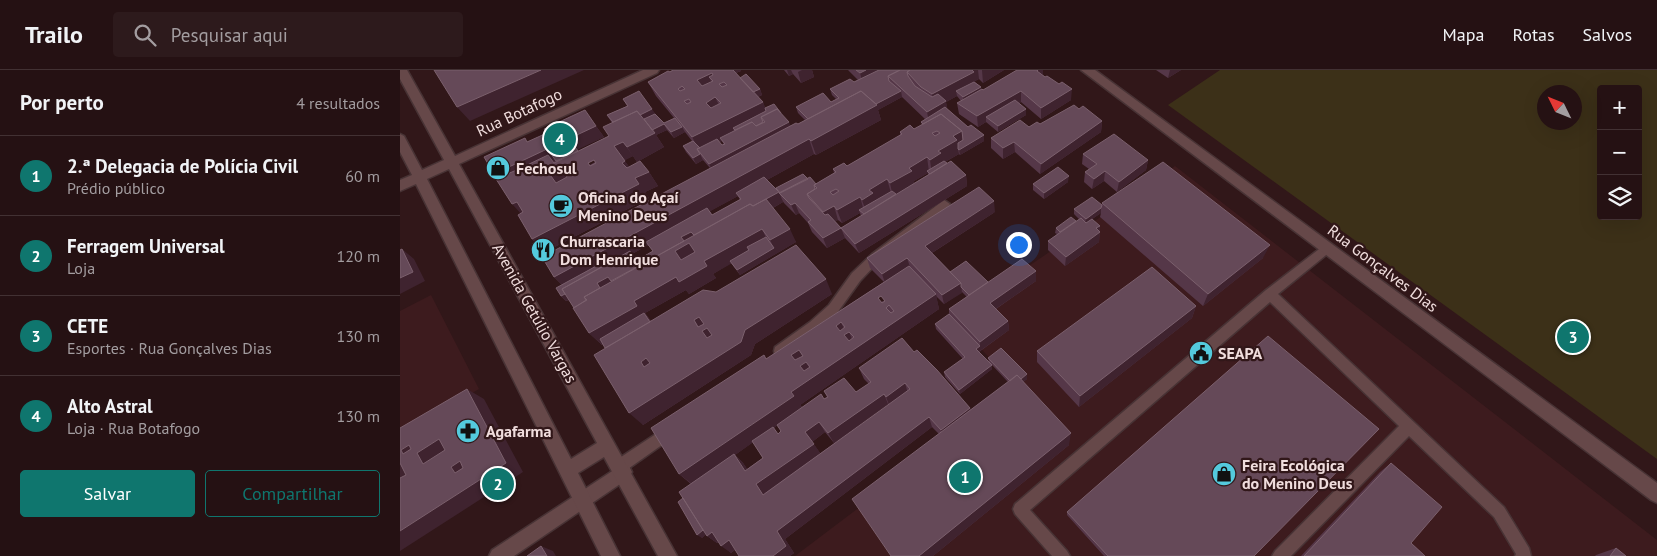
<!DOCTYPE html>
<html lang="pt">
<head>
<meta charset="utf-8">
<style>
	body { margin:0; font-family:"PT Sans",sans-serif; background:#2d1a1c; color:#f1f3f6 }
	.controls { position:absolute; right:15px; top:15px; display:grid; overflow:hidden; border-radius:5px; box-shadow:0 5px 20px #0002 }
	.controls button { width:45px; height:45px; display:grid; place-items:center; padding:0; border:0; border-bottom:1px solid #423133; background:#251113; color:#f1f3f6; font:25px sans-serif }
	.compass { position:absolute; left:1137px; top:15px; width:45px; height:45px; border-radius:50%; background:#251113; box-shadow:0 5px 20px #0002; rotate:313deg }
	.you { position:absolute; left:618px; top:174px; width:18px; height:18px; margin:-12px; border:4px solid #fff; border-radius:50%; background:#1a73e8; box-shadow:0 0 0 8px #1a73e833 }
	.badge { display:grid; place-items:center; width:32px; height:32px; border-radius:50%; background:#0f766e; color:#fff; font-size:16px; font-weight:700 }
	.pin { position:absolute; translate:-50% -50%; border:2px solid #fff; box-shadow:0 1px 5px #0006 }
	.list { margin:0; padding:0; list-style:none }
	h2 { display:flex; justify-content:space-between; align-items:center; height:65px; margin:0; padding:0 20px; font-size:21px }
	h2 small { font-size:16px; font-weight:400; color:#a39da0 }
	.list li { display:grid; grid-template-columns:32px 1fr auto; gap:15px; align-items:center; box-sizing:border-box; height:80px; padding:0 20px; border-top:1px solid #423133 }
	.list b { display:block; font-size:19px; white-space:nowrap }
	.list p { margin:0; font-size:16px; white-space:nowrap; color:#a39da0 }
	.list em { font-size:16px; font-style:normal; color:#a39da0 }
	.actions { display:flex; gap:10px; padding:15px 20px }
	.actions a { flex:1; padding:11px 0; border:1px solid #0f766e; border-radius:5px; text-align:center; font-size:18px; color:#0f766e }
	.actions .main { background:#0f766e; color:#fff }
	.icon { flex:none; width:28px; height:28px; fill:none; stroke:currentColor; stroke-width:2; stroke-linecap:round; stroke-linejoin:round }
	.map { position:relative; flex:none; width:1257px; height:486px; overflow:hidden }
	header { display:flex; align-items:center; gap:30px; box-sizing:border-box; height:70px; padding:0 25px; background:#251113; border-bottom:1px solid #423133 }
	header strong { font-size:24px }
	nav { display:flex; gap:28px; margin-inline-start:auto; font-size:18px }
	.search { width:350px; height:45px; background:#2d1a1c; display:flex; align-items:center; gap:12px; box-sizing:border-box; padding:0 18px; border-radius:5px; color:#a39da0; font-size:19px }
	main { display:flex }
	aside { flex:1; background:#251113 }
	.map>svg:first-child { display:block }
</style>
</head>
<body>
<header>
<strong>Trailo</strong>
<div class="search"><svg class="icon" aria-label="search" viewBox="0 0 24 24"><circle cx="10" cy="10" r="6"/><path d="M15 15l6 6"/></svg>Pesquisar aqui</div>
<nav><a>Mapa</a><a>Rotas</a><a>Salvos</a></nav>
</header>
<main>
<aside>
<h2>Por perto<small>4 resultados</small></h2>
<ul class="list">
<li><span class="badge">1</span><div><b>2.ª Delegacia de Polícia Civil</b><p>Prédio público</p></div><em>60 m</em></li>
<li><span class="badge">2</span><div><b>Ferragem Universal</b><p>Loja</p></div><em>120 m</em></li>
<li><span class="badge">3</span><div><b>CETE</b><p>Esportes · Rua Gonçalves Dias</p></div><em>130 m</em></li>
<li><span class="badge">4</span><div><b>Alto Astral</b><p>Loja · Rua Botafogo</p></div><em>130 m</em></li>
</ul>
<div class="actions"><a class="main">Salvar</a><a>Compartilhar</a></div>
</aside>
<div class="map">
<svg width="1257" height="486" viewBox="0 0 1257 486">
	<rect width="100%" height="100%" fill="#311719"/>
	<path fill="#3d1b1e" d="M775 96 1257 470V486H395L617 318 553 248Z
		M31 225 79 319 0 365V241Z"/>
	<path fill="#3c3018" fill-rule="evenodd" d="M820 0H1257V389L768 35ZM1201 19H1238V146H1201ZM1144 22H1174V52H1144Z"/>
	<g fill="none" stroke-linecap="round" stroke-linejoin="round">
		<g stroke="#483335" stroke-width="3">
			<path id="lane" d="M544 130 550 134 548 137 480 190 460 211 437 243 418 260 385 285 380 287 375 285 374 281 375 277 410 252 429 235 452 203 472 184Z
				M927 173 931 175 933 178 931 181 878 224 1104 437 1129 478 1131 486H1115L1116 484 1094 447 1009 366 891 486H872L875 481 999 356 870 232 630 440 667 481 670 486H652L615 444 613 439 615 434 866 220Z
				M271 354 276 355 278 360 276 365 225 401 220 403 215 401 213 396 215 391Z"/>
		</g>
		<g stroke="#483335" stroke-width="3">
			<path id="street" d="M681 0H695L1257 413V433L1251 430Z
				M223 394 229 396 232 402 229 408 114 486H89L92 480Z"/>
		</g>
		<g stroke="#483335" stroke-width="3">
			<path id="secondary" d="M0 0H7L55 86 243 0H259L257 3 59 94 277 486H258L204 387 178 403 220 486H201L16 114 0 121V110L12 105 0 82V64L4 66 22 100 44 90 0 9ZM49 99 197 373 171 389 27 109Z"/>
		</g>
		<use href="#lane" fill="#664849" fill-rule="evenodd"/>
		<use href="#street" fill="#664849" fill-rule="evenodd"/>
		<use href="#secondary" fill="#664849" fill-rule="evenodd"/>
	</g>
	<path fill="#553748" fill-rule="evenodd" d="M273 0H340L341 1 336 3 340 8 360 19 362 25 358 27 363 32 365 38 391 56 398 54 405 50 398 43 396 37 431 32 436 29 432 25 430 19 454 12 458 10 448 0H604L583 13 579 9 575 11V12L581 17V19L583 20 643 5 671 30 641 49 621 32 619 33 626 45 598 62 586 52 578 57 559 44 557 33 561 31 557 26 546 32 547 39 584 71 560 85 559 84 545 92 566 105 567 116 459 183 445 168 427 178 412 162 408 153 399 143 396 145 384 133 381 128 383 132 373 138 396 172 340 205 331 193 313 204 316 208 289 224 286 220 245 243 251 251 316 222 432 224 355 274 351 285 243 355 206 278 203 274 202 275 189 263 169 230 166 231 161 226 162 215 154 207 310 98 303 90 296 94 286 82 283 76 292 71 285 62 274 68 267 60 256 65 264 77 237 92 233 86 224 90 229 97 249 102 258 116 245 122 249 128 145 182 132 169 121 144 98 109 128 72 196 56 204 67 177 79 178 81 209 66 212 53 207 45 227 36 223 29 255 44 264 53 274 48 256 26 248 12ZM502 27 525 49 521 52 522 55 514 59 500 62V66L447 96 433 99 434 103 416 114 408 109 376 119 367 110 414 84 416 85 481 50 478 40ZM322 71 324 75H322L319 72ZM194 90 195 92 190 95 188 93ZM528 103V105L514 113V111ZM338 126 340 130 312 145 310 141ZM460 143 461 146 441 158 435 151 438 150 442 153ZM248 175 253 181 237 190 232 184Z
		M384 0H412L414 7 401 13 393 4 389 6Z
		M756 0H781L768 8Z
		M679 39 702 51 701 62 640 104 615 82 603 89 591 78V68L640 54Z
		M683 84 748 90 746 100 717 122 704 111 692 119 684 112 685 102 689 99 682 94Z
		M668 112 644 129 633 120V114Z
		M702 133 863 188 803 236 700 147 701 143 692 149 700 156 699 172 665 196 648 180V171L657 164 655 163 656 158 676 151 679 149 674 144V139L702 135Z
		M595 142 532 183 550 202 588 212 636 211 596 239 608 251 609 260 579 282 589 292 588 288 627 304V309L623 312 669 375 533 486H491L539 364 532 357 385 469 394 483 390 486H339L335 480 331 483 319 472 317 473 307 466 306 464 302 468 283 428 291 414 279 404 366 289 484 212 470 198 467 188ZM562 222 567 227 549 239V244L535 254 536 259 563 289 544 302 545 307 560 324 592 299V295L608 312 571 340 570 338 514 282 459 298 464 309 469 314 456 322 424 321 427 327 424 329 402 337 400 335 539 239 536 226 544 234ZM481 226 485 230 481 232 478 228ZM488 334V335L365 423 420 383 412 372 425 362 434 373ZM377 355 381 361 378 364 374 358ZM353 372 363 388 347 399 343 393 335 385Z
		M796 236 792 248 679 337 637 292V281Z
		M991 393 1011 473 1025 486H901L980 402Z
		M667 442 854 486H704L667 445Z
		M1216 478 1226 486H1195L1196 485Z"/>
	<path fill="#3f232f" d="M141 0H184L70 51 57 37Z
		M328 0H340L341 1 331 5Z
		M387 0H391L393 4 389 6Z
		M402 0H412L414 7 401 13 398 2Z
		M466 0H485L463 14 460 3Z
		M570 0H578L579 9 575 11V17L556 21 557 26 546 32 548 42 529 52 527 42 534 38 532 24Z
		M582 0H604L583 13Z
		M638 0H643V8L637 1Z
		M770 0H781L768 8Z
		M312 3 319 18 309 7 315 20 304 25 297 10Z
		M581 17 582 23 564 33 563 27Z
		M360 19 362 25 353 29 350 24Z
		M672 19 671 30 641 49V38Z
		M501 21 502 27 478 40 481 50 416 85 411 71 471 37Z
		M621 21V32L590 50 586 47V52L578 57 577 46Z
		M315 27 322 41 313 47 306 33Z
		M363 32 369 47H361L333 58 335 64 320 68 322 71 300 81 292 67Z
		M252 39 259 49 216 56Z
		M626 39V45L598 62V56Z
		M702 51 701 62 640 104 641 94Z
		M389 52 393 62 314 104 309 94Z
		M264 54 267 60 256 65 264 77 237 92 227 77 251 60Z
		M196 56 204 67 154 91 161 101 163 100 174 114 104 115 94 104Z
		M282 57 285 62 274 68 271 62Z
		M562 61 563 76 558 79 559 84 543 93 532 104 530 90 538 81 553 66Z
		M584 65V71L560 85 559 80Z
		M409 69 414 84 338 126 336 123 338 126 232 184 238 191 291 162 297 172 298 187 183 247 197 214 166 231 161 226 167 220 154 207Z
		M223 72 233 86 224 91 214 76Z
		M614 72 615 82 603 89V78Z
		M300 84 303 90 296 94 293 88Z
		M527 87 529 102 527 101 528 103 514 111 515 115 493 127 490 113 509 98Z
		M748 90 746 100 717 122 719 112Z
		M225 91 235 105 232 107 222 93Z
		M705 101 704 111 692 119 694 109Z
		M249 102 258 116 245 122 249 128 145 182 132 169 235 108Z
		M566 105 567 116 459 183 455 174Z
		M669 106 668 112 644 129V123Z
		M487 109 491 123 467 144 462 130 469 120Z
		M379 122 383 132 302 178 296 169Z
		M460 127 464 141 459 140 460 143 442 153 437 140Z
		M594 131 595 142 527 186 525 176Z
		M117 132 130 146 125 148 112 134Z
		M395 133 399 143 396 145 391 135Z
		M434 136 438 150 428 155 423 142Z
		M701 138V143L685 154 686 149Z
		M700 156 699 172 665 196 666 187 696 158Z
		M441 158 445 168 427 178 423 168Z
		M362 159 368 172 347 177 350 183 313 204 316 208 289 224 286 220 245 243 254 256 247 248 202 275 189 263 234 231Z
		M390 159 396 172 340 205 337 200 374 178 370 170Z
		M870 175 863 188 803 236 808 224Z
		M2 179 14 189 25 211 0 224V208Z
		M507 188 510 197 485 213 482 204Z
		M636 201V211L591 242 590 233Z
		M426 209 432 224 355 274 351 285 243 355 229 343 345 260Z
		M561 213 562 223 544 234 542 225Z
		M536 224 539 239 400 335 402 338 335 385 343 393 354 409 292 414 279 404 391 322Z
		M796 236 792 248 679 337 680 326Z
		M299 247 318 272 307 268 294 250Z
		M608 251 609 260 577 283 576 279 580 276V272Z
		M441 252 446 264 449 262 455 276 450 279 436 256Z
		M399 280 414 306 408 309 391 285Z
		M246 288 259 301 244 297 241 292Z
		M592 295V299L560 324 559 320Z
		M627 304V309L616 317V312Z
		M505 313 508 324 490 337 486 327Z
		M67 319 84 329 123 402 0 481V461L106 393Z
		M484 324 488 334 434 373 428 363Z
		M570 338 572 348 544 370 541 360Z
		M529 347 532 357 385 469 394 483 390 486H373L377 461Z
		M419 352 425 362 412 372 405 362Z
		M671 363 669 375 533 486H519Z
		M39 369 57 379 42 403 3 384 1 380 9 375Z
		M414 374 420 383 365 423 372 433 363 425 356 414Z
		M60 391 70 406 55 403 51 397Z
		M0 393 20 402 0 414Z
		M290 430 310 461 302 468 297 465Z
		M312 462 323 469 317 473 307 466Z
		M329 470 338 477 331 483 321 476Z
		M141 476 153 481 156 486H147Z"/>
	<path fill="#654958" stroke="#7b606d" fill-rule="evenodd" d="M34 0H141L57 37Z
		M273 0H333L363 32 292 67 248 12 268 1 270 2ZM312 3 313 5 309 7 313 11 302 16 297 10ZM324 12 327 15 322 17 319 14ZM282 16 285 19 280 21 278 19ZM315 27 321 33 311 38 306 33ZM289 29 291 32 287 34 284 31Z
		M456 0H466L460 3Z
		M479 0H500L488 6 489 11 501 21 476 34 461 21 408 49 396 37 423 23 431 32 439 28 430 19 450 9 454 12Z
		M500 0H510L507 2 508 6 515 16 532 27 538 24 546 31 527 42 488 6Z
		M510 0H572L574 2 532 24 521 17 507 2Z
		M617 0H638L637 1 645 7 647 6 659 14 662 12 672 19 641 38 621 21 577 46 557 33 582 19 583 20Z
		M346 4 360 19 353 22 340 8Z
		M574 12 581 17 563 27 556 21Z
		M239 21 252 39 240 45 237 41 213 52 207 45 228 36 223 29Z
		M461 21 477 35 411 71 409 69 154 207 142 187 396 53 398 54Z
		M615 30 626 39 598 56 586 47Z
		M374 34 381 43 377 39 361 47 363 52 356 56 352 52 335 60 333 58 366 41 365 38Z
		M674 35 679 39 683 36 702 51 641 94 614 72 603 78 591 68 620 50 629 57 637 52 640 54Z
		M545 37 568 57 571 55 584 65 559 80 558 79V73L563 70 562 61 541 44 523 54 521 52Z
		M377 39 389 52 309 94 297 79 317 69 322 75 325 74 320 68 352 52 356 56 365 52 361 47Z
		M185 40 196 56 94 104 84 87 125 68 127 72 147 63 144 59Z
		M237 41 255 63 227 77 223 72 214 76 225 91 222 93 227 98 240 91 249 102 235 108 239 114 132 169 118 145 123 142 117 132 112 134 96 109 121 98 123 101 127 99 125 96 148 85 154 93 209 66 203 57ZM194 90 196 93 190 96 188 93ZM163 100 167 107 156 113 151 106Z
		M255 44 264 53 275 48 282 57 271 62 264 54 252 60 244 49Z
		M541 44 562 61 553 66 557 70 538 81 541 83 530 90 527 87 509 98 512 101 490 113 487 109 469 120 473 123 462 130 460 127 437 140 434 136 423 142 407 124 417 118 414 115 436 102 433 99 444 93 447 96 502 64 500 62 510 55 514 59ZM537 61 540 63 535 66 532 63ZM436 119 439 121 433 125 430 122Z
		M714 64 748 90 719 112 705 101 694 109 685 102 697 94 683 84Z
		M293 71 300 78 297 79 300 84 293 88 283 76Z
		M173 74 178 81 156 91 151 84Z
		M544 91 547 93 530 104 527 101Z
		M551 91 566 105 455 174 441 158 423 168 408 152 411 150 395 133 391 135 379 123 410 107 416 114 414 115 415 119 407 124 409 128 425 145 428 144 441 158Z
		M763 92 870 175 808 224 702 133Z
		M125 97 127 99 124 101 121 98Z
		M658 97 669 106 644 123 633 114Z
		M403 104 408 109 380 123 376 118Z
		M364 107 379 122 353 136 350 134 294 165 291 162 281 167 284 171 211 211 208 207 197 213 200 218 184 227 186 230 174 238 162 219 230 181 236 191 253 181 246 172 307 138 312 145 341 129 336 123Z
		M579 117 594 131 525 176 561 213 542 225 507 188 482 204 467 188Z
		M492 121 496 124 464 144 459 140Z
		M692 127 702 135 701 138 686 149 674 139Z
		M366 129 390 159 370 170 362 159 304 191 307 196 279 212 276 207 234 231 237 236 189 263 173 238 187 230 184 227 350 134 353 136ZM289 173 295 182 281 190 275 181Z
		M671 147 676 151 660 162 656 158Z
		M681 148 686 153 692 149 700 156 696 158 700 162 666 187 648 171Z
		M366 167 374 178 337 200 330 191 349 180 347 177Z
		M396 175 426 209 345 260 341 272 229 343 194 285 303 220 316 222ZM299 247 304 254 298 257 294 250ZM307 258 312 265 307 268 302 261ZM246 288 250 293 244 297 241 292Z
		M2 179 13 202 0 208V180Z
		M622 189 636 201 590 233 608 251 580 272 549 239Z
		M566 191 588 212 569 225 561 217V213L550 202Z
		M200 194 202 197 162 219 165 224 161 226 156 218Z
		M509 196 536 224 391 322 394 326 279 404 251 358 364 285 366 289ZM481 226 485 231 482 233 478 228ZM489 235 494 241 491 243 486 238ZM441 252 445 257 440 261 436 256ZM449 262 454 267 449 271 444 265ZM399 280 403 286 395 290 391 285ZM406 292 410 297 404 301 400 296Z
		M752 197 796 236 680 326 637 281Z
		M244 243 250 252 205 278 200 269Z
		M549 244 580 276 576 279 592 295 559 320 544 302 565 287 535 254Z
		M868 266 979 359 854 486H708L667 442Z
		M502 268 514 282 517 280 537 300 570 338 541 360 529 347 377 461 386 476 373 486H339L329 470 321 476 312 462 307 466 279 422 334 384 345 401 363 388 352 371 373 357 378 364 381 361 377 355 421 324 424 329 428 327 424 321 444 308 456 322 471 312 459 298ZM505 313 510 319 363 425 356 414 414 374 405 362 419 352 428 363 484 324 486 327Z
		M601 278 627 304 621 309 617 305 610 311 588 288Z
		M617 305 671 363 519 486H491L452 429Z
		M67 319 106 393 0 461V408L6 405 0 393V358ZM39 369 45 380 23 394 17 383ZM9 375 11 379 3 384 1 380ZM60 391 63 398 55 403 51 397Z
		M991 393 1042 437 1011 473 1025 486H904Z
		M283 428 303 460 297 465 278 432Z
		M141 476 147 486H127Z
		M1216 478 1226 486H1210Z"/>
	<defs>
		<g id="shop-disc" transform="scale(1.25)"><circle r="9.5" fill="#54cadd" stroke="#311719"/><path d="M-5-2.5h2.3a2.7 3.5 0 0 1 5.4 0H5L5.5 6h-11ZM-1.5-2.5h3a1.5 2.3 0 0 0-3 0Z" fill="#111"/></g>
		<g id="cafe-disc" transform="scale(1.25)"><circle r="9.5" fill="#54cadd" stroke="#311719"/><path d="M-5.5-4.5H6V0H3Q3 3.5 0 3.5H-2.5Q-5.5 3.5-5.5 0ZM3-3.2v2h1.7v-2ZM-6 4.5H4V6H-6Z" fill="#111"/></g>
		<g id="restaurant-disc" transform="scale(1.25)"><circle r="9.5" fill="#54cadd" stroke="#311719"/><path d="M-5-6h1v4h1v-4h1v4h1v-4h1v5L-1.5 .5V6h-2V.5L-5-1ZM5-6V6H3V1.5H1.5Q1.5-4 5-6Z" fill="#111"/></g>
		<g id="civic-disc" transform="scale(1.25)"><circle r="9.5" fill="#54cadd" stroke="#311719"/><path d="M-.6-6.5H3V-4.5H.6V-3L4-1V1h2V6H-6V1h2V-1L-.6-3ZM-1.2 2.5V6h2.4V2.5Z" fill="#111"/></g>
		<g id="pharmacy-disc" transform="scale(1.25)"><circle r="9.5" fill="#54cadd" stroke="#311719"/><path d="M-2-6h4v4h4v4h-4v4h-4v-4h-4v-4h4Z" fill="#111"/></g>
	</defs>
	<g fill-rule="evenodd">
		<use href="#shop-disc" x="98" y="98"/>
		<use href="#cafe-disc" x="161" y="136"/>
		<use href="#restaurant-disc" x="143" y="180"/>
		<use href="#civic-disc" x="801" y="283"/>
		<use href="#pharmacy-disc" x="68" y="361"/>
		<use href="#shop-disc" x="824" y="404"/>
	</g>
	<g text-anchor="middle" dominant-baseline="central" stroke-width="4.5" stroke-linejoin="round" paint-order="stroke">
		<g font-size="16" fill="#f0dddd" stroke="#311719">
			<text transform="translate(119 42) rotate(-25)">Rua Botafogo</text>
			<text transform="translate(983 198) rotate(37)">Rua Gonçalves Dias</text>
			<text transform="translate(135 243) rotate(61)">Avenida Getúlio Vargas</text>
		</g>
		<g font-size="16" font-weight="bold" fill="#f0dddd" stroke="#311719" text-anchor="start">
			<text x="116" y="98">Fechosul</text>
			<text x="178" y="127">Oficina do Açaí<tspan x="178" dy="18">Menino Deus</tspan></text>
			<text x="160" y="171">Churrascaria<tspan x="160" dy="18">Dom Henrique</tspan></text>
			<text x="818" y="283">SEAPA</text>
			<text x="86" y="361">Agafarma</text>
			<text x="842" y="395">Feira Ecológica<tspan x="842" dy="18">do Menino Deus</tspan></text>
		</g>
	</g>
</svg>
<div class="controls">
<button>+</button>
<button>−</button>
<button><svg class="icon" aria-label="layers" viewBox="0 0 24 24"><path d="M12 4l9 5-9 5-9-5zM3 14l9 5 9-5"/></svg></button>
</div>
<svg class="compass" viewBox="-18 -18 36 36"><path d="M0-13l5 13h-10z" fill="#e53935"/><path d="M0 13l5-13h-10z" fill="#a39da0"/></svg>
<div class="you"></div>
<div class="pin badge" style="left:565px;top:407px">1</div>
<div class="pin badge" style="left:98px;top:414px">2</div>
<div class="pin badge" style="left:1173px;top:267px">3</div>
<div class="pin badge" style="left:160px;top:69px">4</div>
</div>
</main>
</body>
</html>
